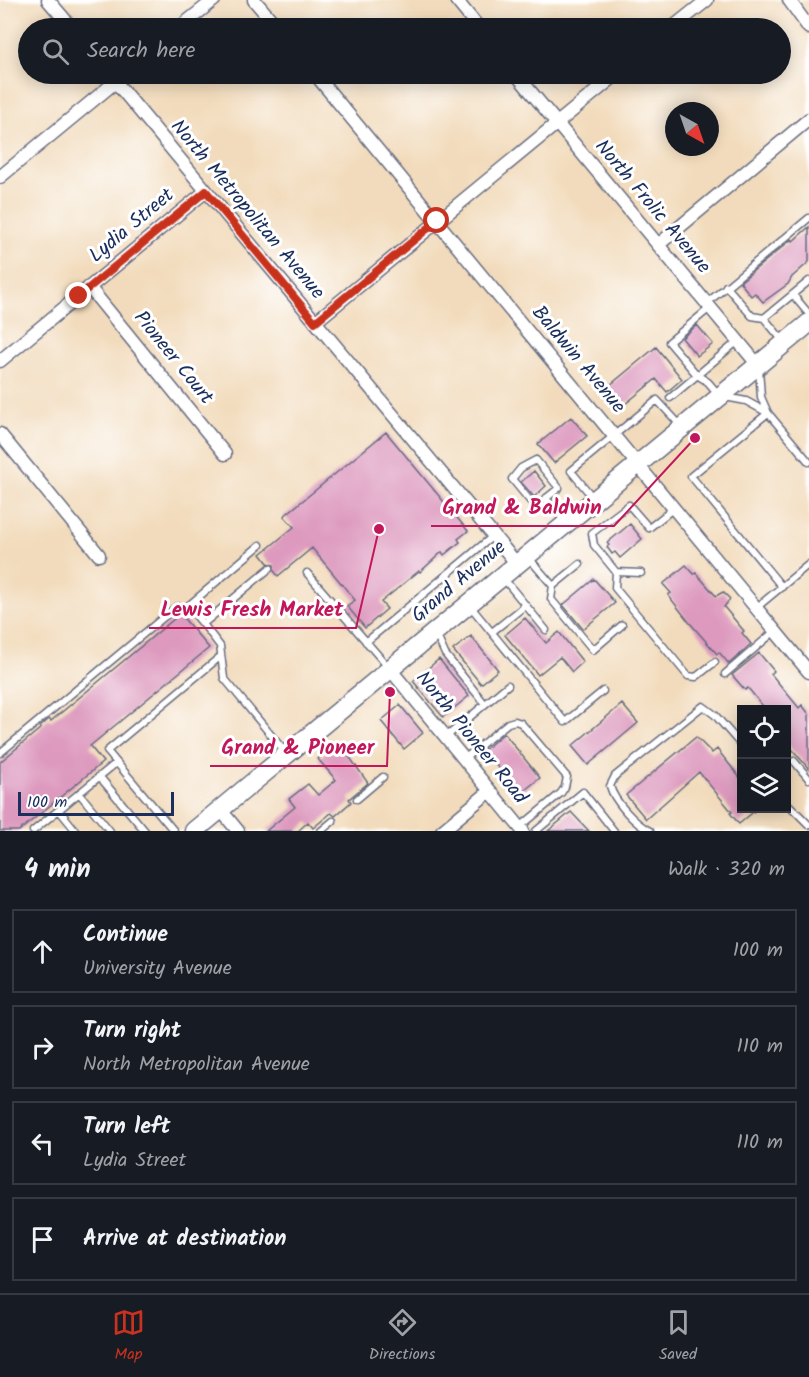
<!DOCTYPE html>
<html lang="en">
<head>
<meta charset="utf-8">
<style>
	body { margin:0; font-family:Kalam,sans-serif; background:#20242c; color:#f1f3f6 }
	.controls { position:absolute; right:18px; bottom:18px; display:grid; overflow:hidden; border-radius:0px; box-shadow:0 3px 15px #0003 }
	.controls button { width:54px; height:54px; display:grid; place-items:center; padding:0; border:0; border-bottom:2px solid #363941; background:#171b24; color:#f1f3f6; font:30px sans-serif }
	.compass { position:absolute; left:665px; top:102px; width:54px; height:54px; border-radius:50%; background:#171b24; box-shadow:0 3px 15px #0003; rotate:140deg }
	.scale { position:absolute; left:18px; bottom:15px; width:156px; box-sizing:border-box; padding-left:6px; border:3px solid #1b2f5e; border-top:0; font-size:16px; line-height:21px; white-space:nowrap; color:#1b2f5e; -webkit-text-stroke:4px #fff; paint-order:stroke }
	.stop { position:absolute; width:18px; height:18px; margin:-14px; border:4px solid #c8321e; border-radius:50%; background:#fff }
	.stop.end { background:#c8321e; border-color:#fff; box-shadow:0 2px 6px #0008 }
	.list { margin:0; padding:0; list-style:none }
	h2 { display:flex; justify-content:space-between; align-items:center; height:78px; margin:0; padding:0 24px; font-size:26px }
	h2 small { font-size:20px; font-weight:400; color:#9ea1a6 }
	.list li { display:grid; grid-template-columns:39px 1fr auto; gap:18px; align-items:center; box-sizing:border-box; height:84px; margin:0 12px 12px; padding:0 12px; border:2px solid #363941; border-radius:0px }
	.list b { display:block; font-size:22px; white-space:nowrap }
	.list p { margin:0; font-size:20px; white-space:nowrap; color:#9ea1a6 }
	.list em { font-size:20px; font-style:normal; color:#9ea1a6 }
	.icon { flex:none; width:33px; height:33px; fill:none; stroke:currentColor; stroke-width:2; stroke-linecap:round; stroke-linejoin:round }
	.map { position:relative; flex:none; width:809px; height:831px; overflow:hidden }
	.search { position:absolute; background:#171b24; box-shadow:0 3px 15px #0003; left:18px; right:18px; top:18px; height:66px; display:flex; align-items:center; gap:15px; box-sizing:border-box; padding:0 21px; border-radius:33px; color:#9ea1a6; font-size:22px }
	.sheet { height:462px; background:#171b24 }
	nav { display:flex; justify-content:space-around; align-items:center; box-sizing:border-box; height:84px; border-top:2px solid #363941; background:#171b24; font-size:16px; color:#9ea1a6 }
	nav a { display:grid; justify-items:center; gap:3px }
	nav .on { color:#c8321e }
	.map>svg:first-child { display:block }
</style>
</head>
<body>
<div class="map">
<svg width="809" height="831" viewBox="0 0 809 831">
	<rect width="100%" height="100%" fill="#fff"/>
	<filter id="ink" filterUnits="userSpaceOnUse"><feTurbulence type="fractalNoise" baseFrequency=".0167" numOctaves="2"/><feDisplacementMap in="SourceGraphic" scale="12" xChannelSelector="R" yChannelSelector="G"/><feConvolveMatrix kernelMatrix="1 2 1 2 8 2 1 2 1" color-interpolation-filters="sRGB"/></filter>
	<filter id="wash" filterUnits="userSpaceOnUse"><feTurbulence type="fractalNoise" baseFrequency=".008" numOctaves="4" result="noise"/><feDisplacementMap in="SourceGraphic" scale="24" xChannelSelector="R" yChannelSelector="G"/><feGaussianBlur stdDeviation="1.35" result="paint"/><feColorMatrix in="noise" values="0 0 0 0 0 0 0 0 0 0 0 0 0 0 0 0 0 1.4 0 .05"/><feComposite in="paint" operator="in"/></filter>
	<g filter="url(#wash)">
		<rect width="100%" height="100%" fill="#f2dbbc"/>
		<g id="blocks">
			<path fill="#dd99be" d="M809 227V262L792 277 788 284 763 302 755 293 751 296 740 282 792 239 793 241Z
				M697 325 713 344 697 356 682 338Z
				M656 347 682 379 667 392 656 379 619 409 604 390Z
				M571 417 587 436 554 463 538 444Z
				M386 432 468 531 458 539 460 542 444 555 442 552 420 572 419 571 381 602 387 609 365 628 347 606 355 600 312 548 278 576 274 571V565L268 563 261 554 294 527 284 516Z
				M534 471 546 486 534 497 521 482Z
				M630 524 642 539 620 558 615 552 612 554 607 547 609 545 607 543Z
				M686 565 694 574 696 573 716 596 723 592 730 599 724 607 744 631 742 633 751 644 729 664 719 652 717 654 689 622 668 595 671 593 663 584Z
				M594 579 615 603 583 629 563 605Z
				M180 614 209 648 90 746 103 762 19 831H0V762L41 728 40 727 49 719 51 721Z
				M525 618 546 643 559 632 583 662 572 672 560 657 538 675 505 635Z
				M471 636 498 670 481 684 453 650Z
				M759 653 774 671 771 674 799 708 802 705 809 714V769L786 742V710H766L748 688 745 690 732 675Z
				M439 659 469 696 443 717 413 681Z
				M622 704 638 723 588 765 572 746Z
				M400 705 423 733 404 749 381 721Z
				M504 733 540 778 520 794 484 750Z
				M696 737 712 753 717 749 741 779V808H758L739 824 730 813 732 812 699 772 646 819 626 795Z
				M337 744 351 759 368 783 349 799 351 802 335 816 331 813 313 828 308 822 298 831H266L295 807 289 799 308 784 318 795 336 780 318 759 330 747 331 748Z
				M571 812 589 831H548Z"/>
		</g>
	</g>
	<g filter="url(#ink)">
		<use href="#blocks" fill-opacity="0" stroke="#666b7f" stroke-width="1.5"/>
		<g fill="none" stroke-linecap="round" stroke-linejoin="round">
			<g stroke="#666b7f" stroke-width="9">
				<path id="lane" d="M726 286 752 316 764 318
					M793 295 809 314
					M708 302 809 218
					M711 307 669 342 697 375 708 382 720 396 746 401 768 413
					M784 342 764 318 809 281
					M759 368 761 397 768 413 809 462
					M670 398 738 341
					M768 413 691 476 782 587
					M536 460 559 488 535 507 512 479 521 468Z
					M546 498 566 523
					M594 499 571 471 657 400 682 427
					M674 508 649 528 629 505 592 533 594 545 616 572 615 588 688 676 696 677 715 662
					M528 557 553 586 551 599 593 650 622 625
					M270 568 203 624 220 646 224 678 285 752
					M616 572 641 573
					M307 573 389 668
					M504 579 546 630
					M553 586 580 564
					M188 606 260 545
					M471 607 565 722 603 691
					M756 608 809 564
					M492 632 526 605
					M436 634 445 654 485 704
					M366 642 493 536
					M725 674 775 631
					M446 737 508 685
					M0 753 176 607 188 606 203 624
					M464 759 508 723 515 721 521 723 567 777 565 787 561 793 520 827
					M794 761 809 779
					M99 776 145 831
					M79 793 110 831
					M357 799 383 777
					M786 802 809 825
					M59 810 76 831
					M33 831 116 763
					M174 831 107 751 221 656
					M321 831 333 821
					M536 831 583 792 614 831
					M650 831C636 825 614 801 610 786L615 776 703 706 715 715 742 746"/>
			</g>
			<g stroke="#666b7f" stroke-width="15">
				<path id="street" d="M48 0 72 28
					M254 0 278 28
					M456 0 479 28
					M789 0 809 28
					M179 28 214 0
					M672 28 707 0
					M109 74 517 564
					M315 74 809 672
					M516 74 758 365
					M0 177 125 74
					M658 245 809 119
					M89 287 225 454
					M315 322 617 74
					M0 361 206 191
					M0 434 99 555
					M390 669 523 831
					M220 809 238 831
					M442 831 490 791"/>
			</g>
			<g stroke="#666b7f" stroke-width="21">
				<path id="secondary" d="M194 831 809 323"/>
			</g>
			<use href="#lane" stroke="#fff" stroke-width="6"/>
			<use href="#street" stroke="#fff" stroke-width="12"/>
			<use href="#secondary" stroke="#fff" stroke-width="18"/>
		</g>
	</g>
	<g fill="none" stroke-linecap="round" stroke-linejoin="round" filter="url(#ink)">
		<path stroke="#c8321e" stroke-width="8" d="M79 296 206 191 315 322 437 221"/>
	</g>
	<g text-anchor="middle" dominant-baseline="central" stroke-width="6" stroke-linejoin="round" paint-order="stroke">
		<g font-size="20" fill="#1b2f5e" stroke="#fff">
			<text transform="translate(652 207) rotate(50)">North Frolic Avenue</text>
			<text transform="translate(247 210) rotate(50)">North Metropolitan Avenue</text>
			<text transform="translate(132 226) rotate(-40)">Lydia Street</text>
			<text transform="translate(173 358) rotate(51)">Pioneer Court</text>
			<text transform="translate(578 360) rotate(50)">Baldwin Avenue</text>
			<text transform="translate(459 582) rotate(-40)">Grand Avenue</text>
			<text transform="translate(471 738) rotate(51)">North Pioneer Road</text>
		</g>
	</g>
	<path fill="none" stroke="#c2185b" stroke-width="2" d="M695 438L614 526H431M379 529L356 628H149M390 692L387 766H210"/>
	<g fill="#c2185b" stroke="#fff" stroke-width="2">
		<circle cx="695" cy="438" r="6"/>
		<circle cx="379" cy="529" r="6"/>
		<circle cx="390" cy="692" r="6"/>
	</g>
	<g font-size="21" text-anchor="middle" font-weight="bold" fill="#c2185b" stroke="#fff" stroke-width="6" stroke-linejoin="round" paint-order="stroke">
		<text x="522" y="514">Grand &amp; Baldwin</text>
		<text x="252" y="616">Lewis Fresh Market</text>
		<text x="298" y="754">Grand &amp; Pioneer</text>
	</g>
</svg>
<div class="controls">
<button><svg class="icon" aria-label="locate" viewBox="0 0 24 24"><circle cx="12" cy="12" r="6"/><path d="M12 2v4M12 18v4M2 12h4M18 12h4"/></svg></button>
<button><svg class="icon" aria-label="layers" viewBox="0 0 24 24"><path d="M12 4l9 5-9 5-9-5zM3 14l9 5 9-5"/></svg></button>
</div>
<svg class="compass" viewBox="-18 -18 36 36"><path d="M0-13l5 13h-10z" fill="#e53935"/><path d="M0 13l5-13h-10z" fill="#9ea1a6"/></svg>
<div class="scale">100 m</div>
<div class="stop" style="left:437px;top:221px"></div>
<div class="stop end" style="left:79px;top:296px"></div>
<div class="search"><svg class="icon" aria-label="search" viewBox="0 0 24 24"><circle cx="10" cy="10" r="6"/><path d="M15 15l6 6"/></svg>Search here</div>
</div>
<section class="sheet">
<h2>4 min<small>Walk · 320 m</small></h2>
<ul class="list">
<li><svg class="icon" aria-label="ahead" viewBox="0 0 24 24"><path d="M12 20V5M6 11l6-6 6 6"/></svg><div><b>Continue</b><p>University Avenue</p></div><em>100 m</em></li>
<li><svg class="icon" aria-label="right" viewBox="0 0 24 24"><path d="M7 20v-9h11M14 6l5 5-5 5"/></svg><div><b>Turn right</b><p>North Metropolitan Avenue</p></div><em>110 m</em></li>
<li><svg class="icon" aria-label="left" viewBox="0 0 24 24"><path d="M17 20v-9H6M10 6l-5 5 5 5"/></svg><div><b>Turn left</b><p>Lydia Street</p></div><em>110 m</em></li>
<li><svg class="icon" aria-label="arrive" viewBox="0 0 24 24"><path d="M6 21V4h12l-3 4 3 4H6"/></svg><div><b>Arrive at destination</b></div></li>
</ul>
</section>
<nav>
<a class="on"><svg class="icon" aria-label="map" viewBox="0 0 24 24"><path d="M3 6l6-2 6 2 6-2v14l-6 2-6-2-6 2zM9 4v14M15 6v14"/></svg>Map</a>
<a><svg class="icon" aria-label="directions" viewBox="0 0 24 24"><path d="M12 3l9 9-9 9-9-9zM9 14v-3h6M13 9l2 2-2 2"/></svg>Directions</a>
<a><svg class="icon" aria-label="saved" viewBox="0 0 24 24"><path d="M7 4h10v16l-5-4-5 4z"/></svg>Saved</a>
</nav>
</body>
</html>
